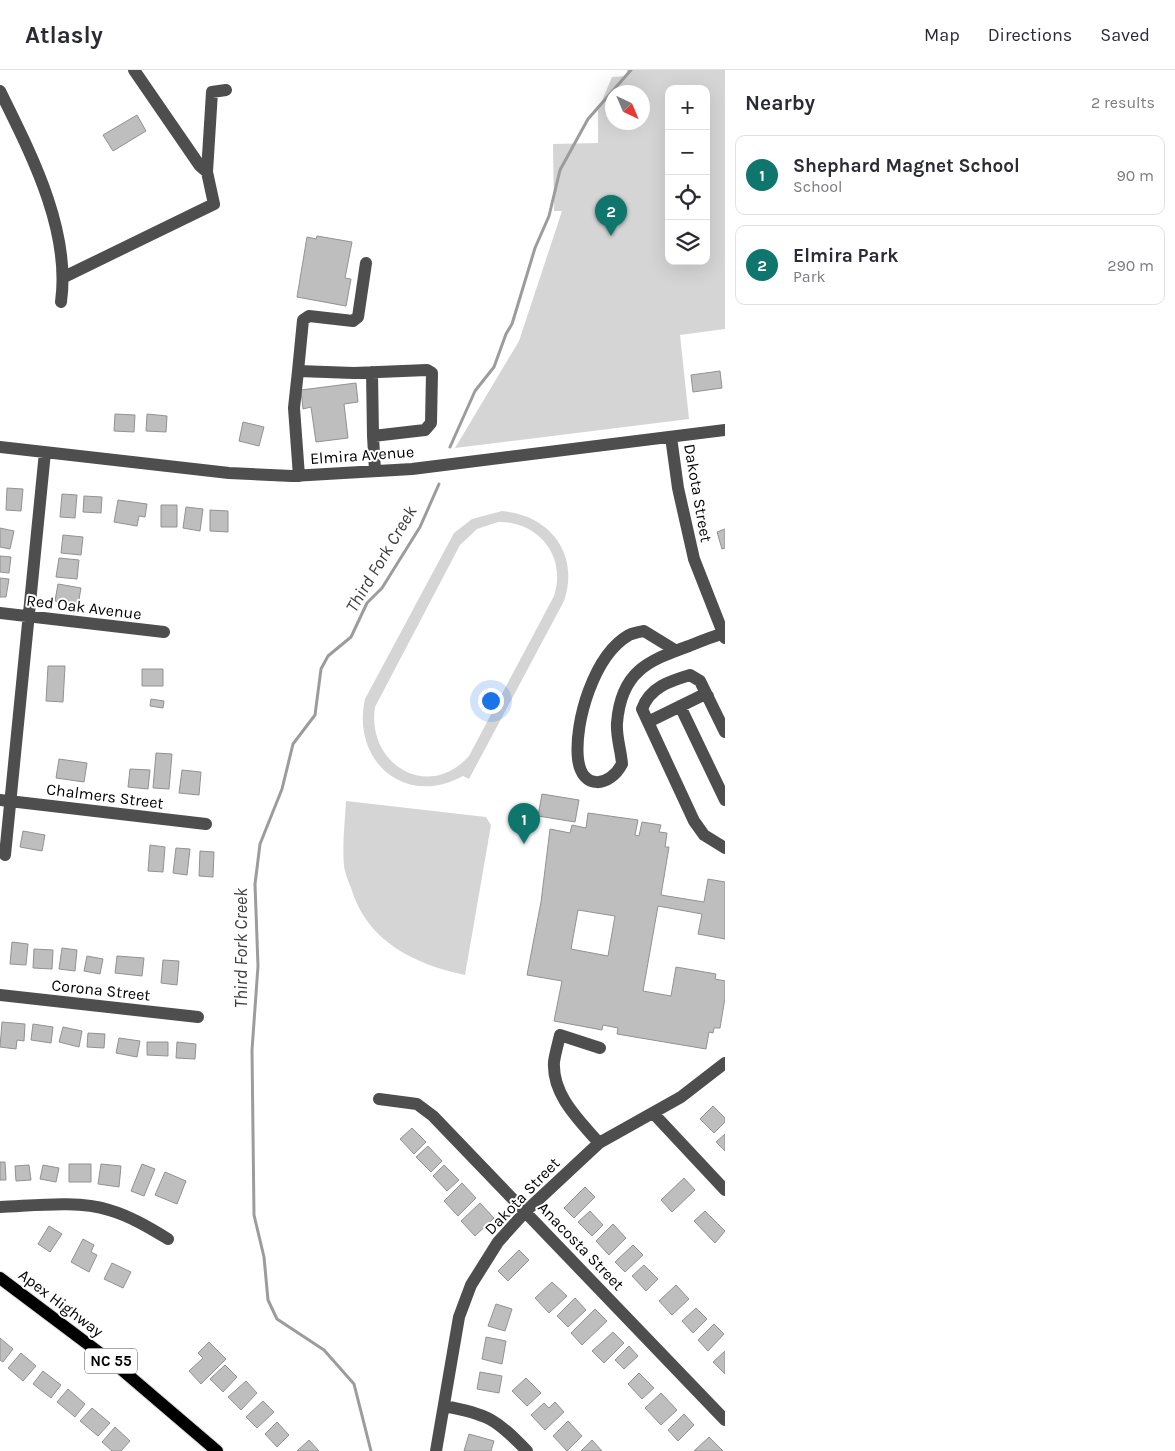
<!DOCTYPE html>
<html lang="en">
<head>
<meta charset="utf-8">
<style>
	body { margin:0; font-family:Karla,sans-serif; background:#f7f7f7; color:#2b2b33 }
	.controls { position:absolute; right:15px; top:15px; display:grid; overflow:hidden; border-radius:10px; box-shadow:0 5px 20px #0002 }
	.controls button { width:45px; height:45px; display:grid; place-items:center; padding:0; border:0; border-bottom:1px solid #e1e1e2; background:#fff; color:#2b2b33; font:25px sans-serif }
	.compass { position:absolute; left:605px; top:15px; width:45px; height:45px; border-radius:50%; background:#fff; box-shadow:0 5px 20px #0002; rotate:136deg }
	.you { position:absolute; left:490px; top:630px; width:18px; height:18px; margin:-12px; border:4px solid #fff; border-radius:50%; background:#1a73e8; box-shadow:0 0 0 8px #1a73e833 }
	.badge { display:grid; place-items:center; width:32px; height:32px; border-radius:50%; background:#0f766e; color:#fff; font-size:16px; font-weight:700 }
	.pin { position:absolute; translate:-50% -41px; filter:drop-shadow(0 1px 2px #0008) }
	.pin::after { content:''; position:absolute; top:26px; width:18px; height:15px; background:inherit; clip-path:polygon(0 0,100% 0,50% 100%) }
	.list { margin:0; padding:0; list-style:none }
	h2 { display:flex; justify-content:space-between; align-items:center; height:65px; margin:0; padding:0 20px; font-size:21px }
	h2 small { font-size:16px; font-weight:400; color:#7c7c81 }
	.list li { display:grid; grid-template-columns:32px 1fr auto; gap:15px; align-items:center; box-sizing:border-box; height:80px; margin:0 10px 10px; padding:0 10px; border:1px solid #e1e1e2; border-radius:10px }
	.list b { display:block; font-size:19px; white-space:nowrap }
	.list p { margin:0; font-size:16px; white-space:nowrap; color:#7c7c81 }
	.list em { font-size:16px; font-style:normal; color:#7c7c81 }
	.icon { flex:none; width:28px; height:28px; fill:none; stroke:currentColor; stroke-width:2; stroke-linecap:round; stroke-linejoin:round }
	.map { position:relative; flex:none; width:725px; height:1381px; overflow:hidden }
	header { display:flex; align-items:center; gap:30px; box-sizing:border-box; height:70px; padding:0 25px; background:#fff; border-bottom:1px solid #e1e1e2 }
	header strong { font-size:24px }
	nav { display:flex; gap:28px; margin-inline-start:auto; font-size:18px }
	main { display:flex }
	aside { flex:1; background:#fff }
	.map>svg:first-child { display:block }
</style>
</head>
<body>
<header>
<strong>Atlasly</strong>
<nav><a>Map</a><a>Directions</a><a>Saved</a></nav>
</header>
<main>
<div class="map">
<svg width="725" height="1381" viewBox="0 0 725 1381">
	<rect width="100%" height="100%" fill="#fff"/>
	<path fill="#d5d5d5" fill-rule="evenodd" d="M627 0H725V259L680 265 689 349 455 378 519 271 562 141H554L553 74 598 73V40L612 7 627 6ZM669 19H706V191H669ZM642 22V52H612V22Z
		M502 441C550 445 580 484 564 531L469 709 463 706C405 738 351 691 365 629L454 463 472 449ZM498 452C538 451 567 486 554 526L469 686C428 732 366 694 375 637L460 475 477 459Z
		M346 731 486 747 491 755 465 905C413 894 367 871 351 818 348 811 345 803 344 796 342 775 345 752 346 731Z"/>
	<g fill="none" stroke-linecap="round" stroke-linejoin="round">
		<path stroke="#9c9c9c" stroke-width="3" d="M450 377 475 321 494 297 506 264 512 254 535 178 549 146 560 100 588 49 631 0
			M371 1381 354 1314 324 1280 277 1249 268 1230 264 1187 254 1145 252 980 258 896 255 814 260 774 282 719 293 674 315 645 321 599 328 586 351 567 367 533 382 518 420 457 439 414"/>
	</g>
	<path fill="#bebebe" stroke="#929292" fill-rule="evenodd" d="M137 45 146 61 113 81 103 65Z
		M317 166 352 172 345 208 351 209 346 236 297 227 307 167 316 169Z
		M720 301 722 318 693 322 691 305Z
		M356 313 358 332 344 334 348 368 316 372 311 337 303 339 301 320Z
		M115 344 135 345 134 362 114 361Z
		M147 344 167 346 166 362 146 361Z
		M243 352 264 357 259 376 239 371Z
		M7 418 23 419 21 441 6 440Z
		M62 424 77 425 75 448 60 447Z
		M84 426 102 427 101 443 83 442Z
		M118 430 147 434 145 447 139 446 137 456 114 452Z
		M161 435H177V457H161Z
		M186 437 203 439 200 461 183 458Z
		M210 440 228 441V462L210 461Z
		M0 458 14 461 10 479 0 477Z
		M725 459V478L722 479 717 462Z
		M63 465 83 467 81 485 61 483Z
		M0 486 11 487 9 503 0 502Z
		M59 488 79 490 77 509 56 507Z
		M0 508 9 509 6 527H0Z
		M58 514 81 518 78 535 55 531Z
		M48 596H65L63 632 46 631Z
		M142 599H163V616H142Z
		M151 629 164 631 163 638 150 636Z
		M156 683 172 684 169 719 153 718Z
		M59 689 87 693 84 712 56 708Z
		M130 699 150 700 148 719 128 717Z
		M182 700 201 702 199 725 179 723Z
		M542 724 579 730 575 752 538 746Z
		M588 743 638 750 635 765 639 766 642 752 661 755 659 762 667 763 665 777H669L661 825 704 832 708 809 725 812V869L698 864 702 844 658 836 643 921 671 926 676 897 716 904 715 909 725 911V928L720 958H714L713 963 709 962 706 979 617 964 618 958 603 955 602 960 554 951 562 911 527 905 541 832 550 759 570 763 572 755 586 758ZM578 840 615 846 608 886 571 879Z
		M23 761 45 765 42 781 20 777Z
		M150 775 165 777 163 802 148 801Z
		M176 778 190 779 187 805 173 803Z
		M200 781 214 782 213 807 199 806Z
		M12 872 28 874 26 895 10 894Z
		M62 878 77 880 75 901 59 899Z
		M34 879 53 880 52 899 33 898Z
		M87 886 103 889 100 904 84 901Z
		M117 886 144 888 142 906 115 903Z
		M163 890 179 891 177 915 161 913Z
		M2 952 25 954 24 971 17 970 16 979 0 977Z
		M33 954 53 957 51 973 31 970Z
		M63 957 82 961 79 977 59 972Z
		M88 963 105 964 104 978 87 977Z
		M119 968 140 971 137 987 116 983Z
		M147 972H168V986L147 985Z
		M177 972 196 974 195 989 176 988Z
		M713 1036 725 1048V1052L714 1063 700 1049Z
		M412 1058 426 1072 414 1084 400 1069Z
		M725 1064V1081L716 1072Z
		M428 1076 442 1091 431 1102 416 1087Z
		M0 1092H5L6 1110H0Z
		M69 1094H91V1112H69Z
		M101 1094 121 1096 119 1117 98 1114Z
		M142 1094 155 1099 144 1126 131 1121Z
		M29 1095 31 1110 16 1111 15 1096Z
		M43 1095 59 1098 56 1112 40 1109Z
		M444 1095 459 1110 447 1121 433 1106Z
		M165 1102 186 1111 177 1134 155 1125Z
		M684 1108 695 1120 672 1142 661 1130Z
		M462 1113 476 1128 458 1146 444 1131Z
		M585 1117 595 1127 574 1148 564 1138Z
		M480 1133 494 1148 475 1166 461 1151Z
		M590 1141 603 1155 592 1166 578 1152Z
		M705 1141 725 1161 715 1173 694 1151Z
		M613 1154 626 1168 609 1185 596 1171Z
		M49 1156 62 1164 50 1182 38 1174Z
		M83 1169 94 1175 91 1182 97 1185 89 1202 71 1192Z
		M633 1175 643 1185 625 1202 615 1192Z
		M519 1180 529 1190 508 1211 498 1201Z
		M112 1193 131 1202 123 1218 104 1209Z
		M644 1195 658 1209 646 1221 632 1206Z
		M552 1212 567 1226 549 1243 535 1228Z
		M676 1215 689 1229 672 1245 659 1231Z
		M575 1228 586 1240 568 1257 557 1246Z
		M496 1234 512 1239 505 1261 488 1256Z
		M696 1238 707 1249 693 1263 682 1251Z
		M595 1239 607 1251 582 1275 571 1263Z
		M714 1254 724 1264 708 1281 698 1270Z
		M613 1262 624 1273 604 1293 592 1281Z
		M486 1267 506 1271 502 1294 482 1289Z
		M0 1268 13 1279 3 1292 0 1290Z
		M209 1272 226 1289 201 1314 189 1301 203 1288 198 1283Z
		M629 1276 638 1286 624 1299 615 1290Z
		M725 1281V1304L713 1292Z
		M21 1283 36 1296 23 1311 8 1298Z
		M225 1295 237 1307 223 1322 210 1309Z
		M43 1301 61 1315 51 1328 33 1314Z
		M480 1302 502 1306 499 1323 477 1319Z
		M639 1303 654 1318 642 1329 628 1314Z
		M526 1308 541 1323 527 1336 512 1321Z
		M246 1311 257 1323 241 1340 228 1327Z
		M68 1319 85 1334 75 1347 57 1332Z
		M661 1323 677 1340 661 1355 645 1338Z
		M263 1331 274 1342 257 1358 246 1347Z
		M555 1332 564 1342 545 1360 531 1345 544 1333 549 1338Z
		M92 1338 110 1353 98 1366 80 1351Z
		M684 1344 694 1355 678 1371 668 1360Z
		M568 1351 582 1366 567 1381 553 1366Z
		M277 1352 289 1365 277 1377 265 1364Z
		M115 1357 130 1371 121 1381H112L102 1372Z
		M469 1364 494 1371 491 1381H464Z
		M709 1367 723 1381H694Z
		M309 1370 319 1381H297Z
		M592 1370 602 1381H581Z"/>
	<g fill="none" stroke-linecap="round" stroke-linejoin="round">
		<g stroke="#dbdbdb" stroke-width="14">
			<path id="major" d="M0 1208 121 1299 217 1381"/>
		</g>
		<path stroke="#4e4e4e" stroke-width="12" d="M134 0 200 96 207 102 212 22 226 20
			M0 21C31 84 71 160 61 232
			M64 207 214 134 207 102
			M298 301 303 250 309 246 353 251 358 247 366 193
			M373 366 375 401
			M671 367 678 418 694 489 725 568
			M0 377 229 403 292 406 412 399 725 360
			M299 406 294 338 298 301 354 303 427 300 432 303 431 353 425 360 373 366 372 302
			M0 543 164 562
			M675 580 644 561C639 562 633 563 629 565 594 585 574 652 578 689 582 721 610 717 622 694 621 680 616 667 617 653 621 602 647 591 689 576 701 571 713 566 725 563
			M680 636 725 730
			M648 652 701 626H708
			M725 662 700 611 690 605C670 611 650 617 642 639L694 751 704 765 725 778
			M0 730 206 754
			M5 785 45 382
			M0 925 198 947
			M379 1029 417 1034 433 1046 725 1350
			M653 1043 725 1120
			M599 1073C579 1050 552 1025 554 992 555 984 558 974 560 965L600 978
			M0 1137C32 1136 78 1130 109 1140 130 1146 150 1158 168 1169
			M444 1336C488 1344 496 1349 527 1381
			M436 1381 459 1247 471 1215 498 1172 525 1142 599 1073 681 1027 725 993"/>
		<use href="#major" stroke="#000" stroke-width="12"/>
	</g>
	<g text-anchor="middle" dominant-baseline="central" stroke-width="4" stroke-linejoin="round" paint-order="stroke">
		<rect fill="#fff" stroke="#4c4c4c" stroke-width="1" x="85" y="1278.5" width="52" height="25" rx="4"/>
		<g font-size="15" font-weight="bold" fill="#000">
			<text x="111" y="1291">NC 55</text>
		</g>
		<g font-size="16" fill="#000" stroke="#fff">
			<text transform="translate(362 385) rotate(-4)">Elmira Avenue</text>
			<text transform="translate(698 423) rotate(80)">Dakota Street</text>
			<text transform="translate(84 537) rotate(7)">Red Oak Avenue</text>
			<text transform="translate(105 726) rotate(7)">Chalmers Street</text>
			<text transform="translate(101 920) rotate(6)">Corona Street</text>
			<text transform="translate(522 1126) rotate(-46)">Dakota Street</text>
			<text transform="translate(581 1176) rotate(46)">Anacosta Street</text>
			<text transform="translate(61 1233) rotate(37)">Apex Highway</text>
		</g>
		<g font-size="18" font-style="italic" fill="#3d3d3d" stroke="#fff">
			<text transform="translate(381 489) rotate(-59)">Third Fork Creek</text>
			<text transform="translate(241 878) rotate(-90)">Third Fork Creek</text>
		</g>
	</g>
</svg>
<div class="controls">
<button>+</button>
<button>−</button>
<button><svg class="icon" aria-label="locate" viewBox="0 0 24 24"><circle cx="12" cy="12" r="6"/><path d="M12 2v4M12 18v4M2 12h4M18 12h4"/></svg></button>
<button><svg class="icon" aria-label="layers" viewBox="0 0 24 24"><path d="M12 4l9 5-9 5-9-5zM3 14l9 5 9-5"/></svg></button>
</div>
<svg class="compass" viewBox="-18 -18 36 36"><path d="M0-13l5 13h-10z" fill="#e53935"/><path d="M0 13l5-13h-10z" fill="#7c7c81"/></svg>
<div class="you"></div>
<div class="pin badge" style="left:524px;top:774px">1</div>
<div class="pin badge" style="left:611px;top:166px">2</div>
</div>
<aside>
<h2>Nearby<small>2 results</small></h2>
<ul class="list">
<li><span class="badge">1</span><div><b>Shephard Magnet School</b><p>School</p></div><em>90 m</em></li>
<li><span class="badge">2</span><div><b>Elmira Park</b><p>Park</p></div><em>290 m</em></li>
</ul>
</aside>
</main>
</body>
</html>
